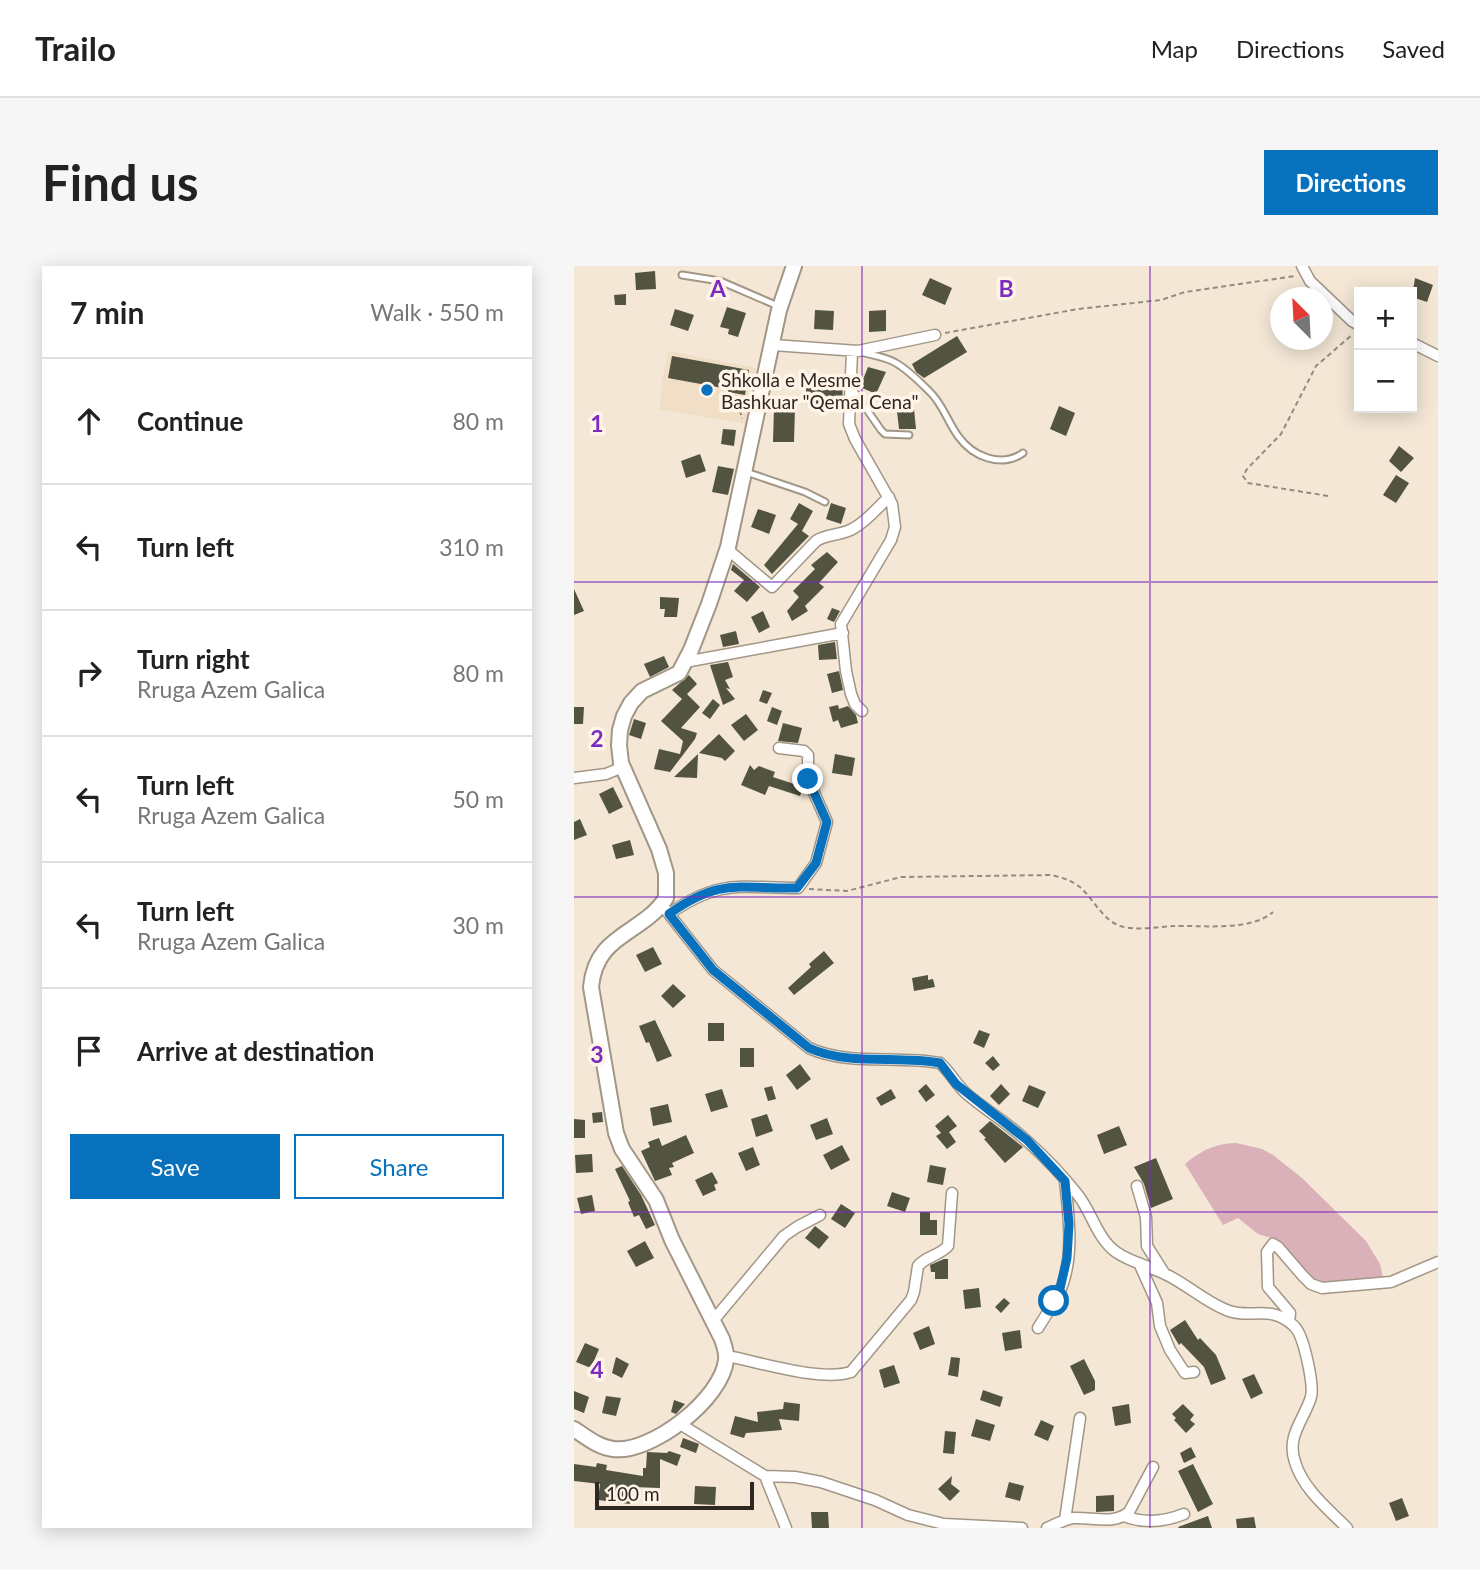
<!DOCTYPE html>
<html lang="en">
<head>
<meta charset="utf-8">
<style>
	body { margin:0; font-family:Lato,sans-serif; background:#f6f6f6; color:#222 }
	.controls { position:absolute; right:21px; top:21px; display:grid; overflow:hidden; border-radius:0px; box-shadow:0 4px 18px #0003 }
	.controls button { width:63px; height:63px; display:grid; place-items:center; padding:0; border:0; border-bottom:2px solid #e0e0e0; background:#fff; color:#222; font:35px sans-serif }
	.compass { position:absolute; left:696px; top:21px; width:63px; height:63px; border-radius:50%; background:#fff; box-shadow:0 4px 18px #0003; rotate:336deg }
	.scale { position:absolute; left:21px; bottom:18px; width:159px; box-sizing:border-box; padding-left:7px; border:4px solid #2d2822; border-top:0; font-size:19px; line-height:24px; white-space:nowrap; color:#2d2822; -webkit-text-stroke:5px #fff4e7; paint-order:stroke }
	.stop { position:absolute; width:21px; height:21px; margin:-16px; border:5px solid #0771bd; border-radius:50%; background:#fff }
	.stop.end { background:#0771bd; border-color:#fff; box-shadow:0 2px 7px #0008 }
	.list { margin:0; padding:0; list-style:none }
	h2 { display:flex; justify-content:space-between; align-items:center; height:91px; margin:0; padding:0 28px; font-size:30px }
	h2 small { font-size:23px; font-weight:400; color:#767676 }
	.list li { display:grid; grid-template-columns:46px 1fr auto; gap:21px; align-items:center; box-sizing:border-box; height:126px; padding:0 28px; border-top:2px solid #e0e0e0 }
	.list b { display:block; font-size:26px; white-space:nowrap }
	.list p { margin:0; font-size:23px; white-space:nowrap; color:#767676 }
	.list em { font-size:23px; font-style:normal; color:#767676 }
	.actions { display:flex; gap:14px; padding:21px 28px }
	.actions a { flex:1; padding:16px 0; border:2px solid #0771bd; border-radius:0px; text-align:center; font-size:24px; color:#0771bd }
	.actions .main { background:#0771bd; color:#fff }
	.icon { flex:none; width:38px; height:38px; fill:none; stroke:currentColor; stroke-width:2; stroke-linecap:round; stroke-linejoin:round }
	.map { position:relative; flex:none; width:864px; height:1262px; overflow:hidden; border-radius:0px }
	header { display:flex; align-items:center; gap:42px; box-sizing:border-box; height:98px; padding:0 35px; background:#fff; border-bottom:2px solid #e0e0e0 }
	header strong { font-size:33px }
	nav { display:flex; gap:38px; margin-inline-start:auto; font-size:24px }
	.intro { display:flex; align-items:center; justify-content:space-between; box-sizing:border-box; height:168px; padding:0 42px }
	h1 { margin:0; font-size:49px }
	.button { padding:18px 32px; border-radius:0px; background:#0771bd; color:#fff; font-size:24px; font-weight:700 }
	main { display:flex; gap:42px; padding:0 42px }
	aside { flex:1; background:#fff; border-radius:0px; box-shadow:0 4px 18px #0003 }
	.map>svg:first-child { display:block }
</style>
</head>
<body>
<header>
<strong>Trailo</strong>
<nav><a>Map</a><a>Directions</a><a>Saved</a></nav>
</header>
<div class="intro"><h1>Find us</h1><a class="button">Directions</a></div>
<main>
<aside>
<h2>7 min<small>Walk · 550 m</small></h2>
<ul class="list">
<li><svg class="icon" aria-label="ahead" viewBox="0 0 24 24"><path d="M12 20V5M6 11l6-6 6 6"/></svg><div><b>Continue</b></div><em>80 m</em></li>
<li><svg class="icon" aria-label="left" viewBox="0 0 24 24"><path d="M17 20v-9H6M10 6l-5 5 5 5"/></svg><div><b>Turn left</b></div><em>310 m</em></li>
<li><svg class="icon" aria-label="right" viewBox="0 0 24 24"><path d="M7 20v-9h11M14 6l5 5-5 5"/></svg><div><b>Turn right</b><p>Rruga Azem Galica</p></div><em>80 m</em></li>
<li><svg class="icon" aria-label="left" viewBox="0 0 24 24"><path d="M17 20v-9H6M10 6l-5 5 5 5"/></svg><div><b>Turn left</b><p>Rruga Azem Galica</p></div><em>50 m</em></li>
<li><svg class="icon" aria-label="left" viewBox="0 0 24 24"><path d="M17 20v-9H6M10 6l-5 5 5 5"/></svg><div><b>Turn left</b><p>Rruga Azem Galica</p></div><em>30 m</em></li>
<li><svg class="icon" aria-label="arrive" viewBox="0 0 24 24"><path d="M6 21V4h12l-3 4 3 4H6"/></svg><div><b>Arrive at destination</b></div></li>
</ul>
<div class="actions"><a class="main">Save</a><a>Share</a></div>
</aside>
<div class="map">
<svg width="864" height="1262" viewBox="0 0 864 1262">
	<rect width="100%" height="100%" fill="#f4e7d6"/>
	<path fill="#f0dec6" d="M95 85 182 102 174 158 86 144 88 113Z"/>
	<path fill="#dbb1b9" d="M662 877 688 883 699 889 728 912 792 975 806 998 809 1011 803 1014 745 1019 704 974 684 968 664 952 649 959 611 898C628 884 640 878 662 877Z"/>
	<path fill="#535342" d="M81 5 82 23 62 24 61 7Z
		M356 12 378 22 371 39 348 29Z
		M841 12 859 19 853 36 838 31Z
		M52 28V39H41L40 29Z
		M153 41 172 47 164 71 154 68 155 63 146 61Z
		M101 43 120 49 114 65 96 59Z
		M241 44 260 45 259 64 240 63Z
		M312 44V65L295 66V45Z
		M383 70 393 86 350 112 342 106 338 98Z
		M98 90 175 104 171 129 154 126V123L94 112Z
		M294 101 312 106 302 128 286 121Z
		M267 113H269L268 146H264L265 138H232V119H267Z
		M485 140 501 147 492 170 476 163Z
		M200 141H221L220 176H199Z
		M340 143 342 163H325L323 145Z
		M149 163 162 164 160 180 147 178Z
		M825 180 840 192 827 206 815 195Z
		M126 188 132 205 112 212 107 195Z
		M144 200 160 203 154 229 138 226Z
		M822 209 835 217 822 237 809 229Z
		M225 237 239 245 228 265 235 270 198 308 190 299 224 258 216 253Z
		M257 237 272 242 267 258 252 253Z
		M184 243 202 249 195 268 177 261Z
		M253 286 264 296 245 317 250 321 231 340 234 345 218 355 213 345 225 331 219 325 241 303 237 299Z
		M159 298 186 321 173 336 160 325 170 314 157 304Z
		M0 323 10 345 0 349Z
		M86 331 105 332 103 351H90L91 343H86Z
		M258 342 266 345 260 356 253 353Z
		M189 345 196 361 185 367 177 351Z
		M162 365 165 378 149 381 146 369Z
		M261 376 263 393 245 394 244 379Z
		M90 390 95 401 76 411 70 398Z
		M154 396 159 411 151 414 156 423 152 422 161 433 149 439 136 399Z
		M265 405 269 424 258 427 253 408Z
		M115 409 123 418 113 428 126 441 107 462 123 467 121 473 96 506 80 503 85 483 106 488 109 475 87 455 108 433 98 424Z
		M189 424 198 427 193 438 185 435Z
		M139 433 146 439 136 453 128 447Z
		M264 439 265 443 274 440 282 449 284 457 267 462 264 454 259 456 255 441Z
		M0 441H10L9 458H0Z
		M198 441 208 445 203 459 193 455Z
		M172 448 184 464 170 475 157 459Z
		M60 453 72 457 67 473 55 469Z
		M209 457 228 462 224 477 204 475Z
		M145 468 161 485 151 495 148 492 125 487Z
		M124 488 123 512 100 511Z
		M261 488 281 492 278 510 258 507Z
		M176 499 180 504 185 500 201 506 199 511 229 521 226 530 195 520 191 529 167 519Z
		M39 521 49 541 35 548 25 528Z
		M6 553 13 569 0 574V556Z
		M56 574 60 589 42 593 38 579Z
		M79 681 88 698 71 706 62 689Z
		M250 685 260 697 220 729 214 722 237 701 235 698Z
		M354 709V714L359 713 361 721 340 725 338 712Z
		M99 718 112 730 99 742 87 730Z
		M81 754 98 790 83 796 75 776 72 777 65 760Z
		M134 757H150V775H134Z
		M405 764 416 768 410 782 399 777Z
		M166 782H180V801H166Z
		M419 790 426 799 419 805 411 797Z
		M226 798 237 813 223 824 212 809Z
		M352 818 361 829 352 836 344 825Z
		M427 818 436 828 425 839 416 830Z
		M455 819 472 826 464 842 448 835Z
		M198 820 202 833 194 835 190 822Z
		M148 823 154 841 137 846 131 828Z
		M317 823 322 832 307 840 302 832Z
		M94 838 98 856 79 860 76 842Z
		M28 846 29 856 19 857 18 847Z
		M193 848 199 865 182 871 177 853Z
		M374 849 383 860 375 866 382 876 373 883 362 870 367 867 361 860Z
		M253 852 259 868 242 874 236 859Z
		M0 853 11 854V872H0Z
		M416 855 449 881 431 897 410 873 412 872 405 865Z
		M545 860 553 879 530 888 523 869Z
		M112 869 120 887 98 897 100 901 95 902 98 909 81 915 67 885 76 881 74 876 85 872 88 880Z
		M268 879 276 894 257 904 249 889Z
		M179 881 186 899 172 905 164 887Z
		M18 888 19 906 2 907 1 889Z
		M582 892 599 933 577 942 570 918 560 901Z
		M356 899 372 902 369 919 353 916Z
		M48 900 67 929 81 959 72 963 65 949 60 951 54 936 56 935 41 903Z
		M138 906 144 917 140 919 142 924 129 930 121 914Z
		M318 926 336 932 331 946 313 940Z
		M18 929 21 945 7 948 3 932Z
		M267 938 281 947 271 962 257 953Z
		M346 946H356V954H363V969H346Z
		M241 960 255 971 245 983 231 972Z
		M71 975 80 992 62 1001 53 985Z
		M370 993H374V1013H361V1006H357L356 999Z
		M405 1022 407 1041 391 1043 389 1024Z
		M430 1032 436 1037 427 1047 421 1041Z
		M611 1054 624 1074 626 1072 642 1089 652 1113 637 1119 630 1101 607 1077 605 1079 596 1064Z
		M355 1060 361 1078 346 1084 339 1067Z
		M446 1064 448 1082 431 1085 428 1067Z
		M11 1077 25 1083 17 1102 2 1096Z
		M42 1091 55 1098 48 1112 38 1107Z
		M377 1091 386 1092 384 1111 374 1109Z
		M510 1093 521 1115V1124L510 1129 496 1100Z
		M320 1099 326 1117 310 1122 305 1104Z
		M680 1108 689 1127 677 1133 668 1113Z
		M409 1124 429 1131 426 1141 406 1134Z
		M0 1125 15 1131 10 1147 0 1143Z
		M32 1130 47 1132 42 1150 28 1147Z
		M100 1134 111 1138 102 1148 97 1146Z
		M210 1136 226 1138 225 1155 205 1153 208 1164 172 1167 170 1172 156 1168 161 1150 184 1156 183 1146 209 1143Z
		M555 1138 557 1157 541 1160 538 1141Z
		M609 1138 620 1149 616 1154 621 1158 612 1167 600 1154 602 1152 598 1148Z
		M402 1153 421 1159 416 1175 397 1170Z
		M467 1154 480 1160 474 1175 460 1169Z
		M371 1165 382 1166 380 1188 369 1187Z
		M109 1172 125 1178 122 1187 106 1181Z
		M617 1181 622 1191 610 1197 606 1187Z
		M95 1185 107 1189 103 1200 86 1193V1222L58 1221 56 1238 24 1234 26 1218 0 1215V1198L22 1201 23 1197 33 1199 32 1204 69 1210V1202H72L73 1186 93 1187Z
		M619 1198 639 1238 624 1246 604 1205Z
		M378 1210 377 1218 386 1225 376 1235 364 1223Z
		M435 1216 450 1220 446 1235 431 1231Z
		M121 1220 142 1221 141 1239 120 1238Z
		M540 1229V1245L522 1246V1230Z
		M828 1232 835 1250 822 1255 815 1237Z
		M237 1246H254L255 1262H238Z
		M634 1250 638 1262H605L604 1261Z
		M680 1251 682 1262H663L662 1253Z"/>
	<g fill="none" stroke-linecap="round" stroke-linejoin="round">
		<g stroke="#a29686" stroke-width="9">
			<path id="lane" d="M108 9 146 15 204 40
				M286 86C298 89 312 91 322 97 334 104 345 115 355 125 369 138 373 155 384 170 399 191 427 202 449 187
				M278 122 307 164 311 168 335 169
				M172 206 231 226 251 236"/>
		</g>
		<g stroke="#a29686" stroke-width="13">
			<path id="street" d="M728 0 736 15 778 55 785 59
				M838 77 864 90
				M199 79 284 85 361 69
				M278 85 275 158 281 173 318 238 321 261 317 274 267 358 272 405 277 428 281 438 288 445
				M153 283 198 321 242 275C254 267 268 270 280 262 293 255 304 241 315 231
				M111 396 269 367
				M0 512 32 508 49 501
				M88 639 139 704 235 782C274 800 324 789 366 797 377 807 383 820 394 829 413 845 435 858 453 875 471 891 489 910 504 929 518 947 523 972 542 986 556 996 575 1000 591 1008 613 1018 632 1037 655 1045 679 1053 696 1038 720 1060 730 1069 740 1119 737 1131 730 1154 712 1170 721 1196 729 1223 754 1243 773 1262
				M95 648C147 612 166 622 224 622L242 597 253 556 234 513V489L230 485 205 482
				M563 920 572 951 573 980 590 1007
				M565 997 583 1037 586 1060 596 1084 611 1107 620 1106
				M138 1056 210 970 223 961 246 949
				M715 1056 716 1047 694 1021 693 986 699 978 704 981 729 1010 737 1018 748 1022 817 1016 864 996
				M464 1062C471 1051 478 1040 484 1029 501 996 495 951 491 915
				M153 1090C186 1096 246 1116 277 1106L337 1034 340 1026 344 1000C352 990 365 990 374 980L378 927
				M106 1158 191 1210 221 1211 247 1216 301 1234 334 1249 370 1258 448 1262
				M191 1210 212 1262
				M550 1250C571 1258 590 1256 610 1248
				M491 1254 506 1152
				M473 1262C482 1258 491 1253 500 1252 519 1251 540 1259 555 1246L579 1201"/>
		</g>
		<g stroke="#a29686" stroke-width="18">
			<path id="secondary" d="M0 1163C12 1171 24 1181 39 1183 77 1188 148 1133 152 1094 153 1086 150 1080 148 1073L98 974 82 934 48 883 42 867 17 721C22 667 68 669 92 632V607L85 583 47 497 45 479 46 464 50 450 57 437 68 425 105 407 117 384 135 338 154 281 205 44 220 0"/>
		</g>
		<path stroke="#948b7f" stroke-width="2" stroke-dasharray="5 3.5" stroke-linecap="butt" d="M371 67 504 43 587 34 611 26 721 10
			M164 136 168 153
			M754 230 674 217 669 210 673 203 707 168 742 100 779 68
			M235 623 273 625 327 611 478 609C489 612 499 615 507 622 520 634 529 654 546 660 562 665 583 661 599 660 628 659 676 666 699 646"/>
		<use href="#lane" stroke="#fff" stroke-width="5"/>
		<use href="#street" stroke="#fff" stroke-width="10"/>
		<use href="#secondary" stroke="#fff" stroke-width="14"/>
	</g>
	<g fill="none" stroke-linecap="round" stroke-linejoin="round">
		<path stroke="#0771bd" stroke-width="9" d="M234 513 253 556 242 597 223 622C166 623 147 611 95 648L139 704 235 782C274 800 325 789 366 797L382 818 453 874 491 915 495 958 493 992 485 1027 480 1035"/>
	</g>
	<path fill="none" stroke="#7b2cbf" stroke-width="2" stroke-opacity="0.55" d="M288 0V1262M576 0V1262M0 316H864M0 631H864M0 946H864"/>
	<circle fill="#0771bd" stroke="#fff4e7" stroke-width="2.5" cx="133" cy="124" r="7"/>
	<g text-anchor="middle" dominant-baseline="central" stroke-width="7" stroke-linejoin="round" paint-order="stroke">
		<g font-size="19" fill="#2d2822" stroke="#fff4e7" text-anchor="start">
			<text x="147" y="113">Shkolla e Mesme<tspan x="147" dy="22">Bashkuar "Qemal Cena"</tspan></text>
		</g>
	</g>
	<g font-size="23" text-anchor="middle" font-weight="bold" fill="#7b2cbf" stroke="#fff4e7" stroke-width="7" stroke-linejoin="round" paint-order="stroke">
		<text x="144" y="31">A</text>
		<text x="432" y="31">B</text>
		<text x="23" y="166">1</text>
		<text x="23" y="481">2</text>
		<text x="23" y="797">3</text>
		<text x="23" y="1112">4</text>
	</g>
</svg>
<div class="controls">
<button>+</button>
<button>−</button>
</div>
<svg class="compass" viewBox="-18 -18 36 36"><path d="M0-13l5 13h-10z" fill="#e53935"/><path d="M0 13l5-13h-10z" fill="#767676"/></svg>
<div class="scale">100 m</div>
<div class="stop" style="left:480px;top:1035px"></div>
<div class="stop end" style="left:234px;top:513px"></div>
</div>
</main>
</body>
</html>
